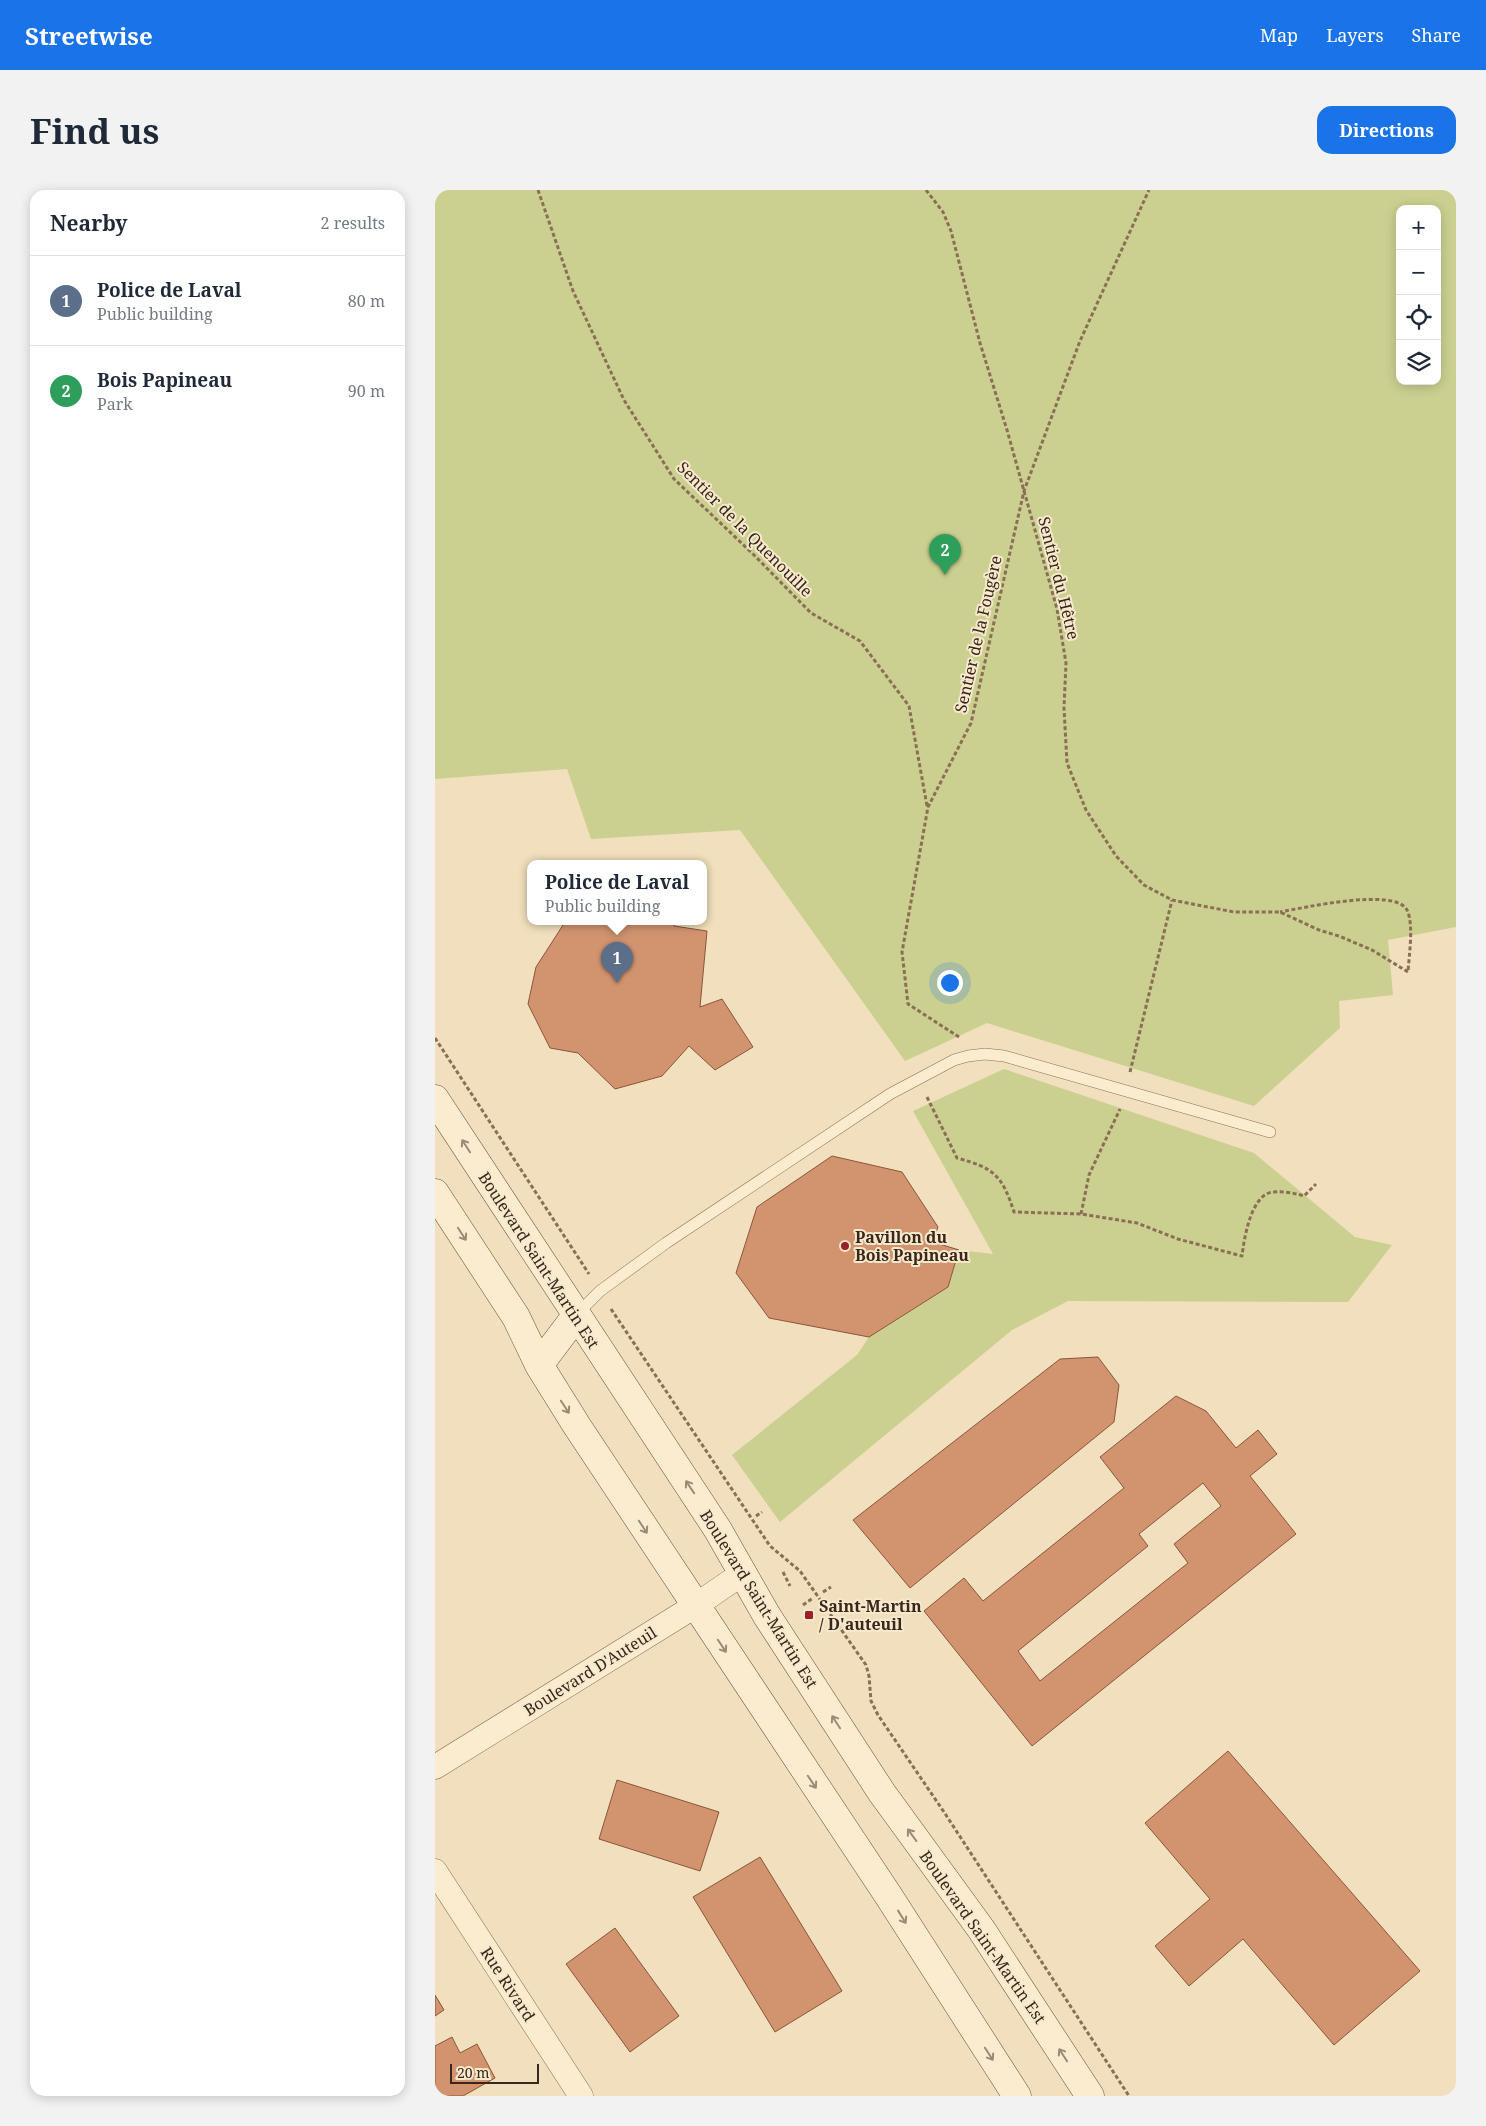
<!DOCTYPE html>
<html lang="en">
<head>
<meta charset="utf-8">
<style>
	body { margin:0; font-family:"Noto Serif",serif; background:#f2f2f3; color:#1f2937 }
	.controls { position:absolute; right:15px; top:15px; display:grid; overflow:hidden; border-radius:10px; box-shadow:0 2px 12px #0003 }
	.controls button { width:45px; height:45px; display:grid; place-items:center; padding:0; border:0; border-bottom:1px solid #e0e1e3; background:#fff; color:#1f2937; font:25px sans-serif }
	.scale { position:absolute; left:15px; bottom:12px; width:89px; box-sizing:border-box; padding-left:5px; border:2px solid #38271b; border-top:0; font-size:14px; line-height:18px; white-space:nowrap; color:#38271b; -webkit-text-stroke:4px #f8e9cd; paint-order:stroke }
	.you { position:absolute; left:514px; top:792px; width:18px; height:18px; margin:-12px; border:4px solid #fff; border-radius:50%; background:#1a73e8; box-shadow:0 0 0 8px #1a73e833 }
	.badge { display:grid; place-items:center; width:32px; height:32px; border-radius:50%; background:#1a73e8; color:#fff; font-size:16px; font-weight:700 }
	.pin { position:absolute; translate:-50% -41px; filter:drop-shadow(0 1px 2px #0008) }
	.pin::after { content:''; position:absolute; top:26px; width:18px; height:15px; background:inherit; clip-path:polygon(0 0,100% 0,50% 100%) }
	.popup { position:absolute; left:92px; top:670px; width:180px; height:65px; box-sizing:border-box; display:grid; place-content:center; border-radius:10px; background:#fff; filter:drop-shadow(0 1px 4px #0005); font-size:16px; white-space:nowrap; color:#747a83 }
	.popup b { font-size:19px; color:#1f2937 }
	.popup::after { content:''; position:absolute; left:50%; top:100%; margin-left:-10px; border:10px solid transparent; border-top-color:#fff }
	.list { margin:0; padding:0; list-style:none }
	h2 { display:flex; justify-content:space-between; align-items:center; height:65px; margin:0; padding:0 20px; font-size:21px }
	h2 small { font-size:16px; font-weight:400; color:#747a83 }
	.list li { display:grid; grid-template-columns:32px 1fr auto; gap:15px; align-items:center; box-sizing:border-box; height:90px; padding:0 20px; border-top:1px solid #e0e1e3 }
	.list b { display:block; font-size:19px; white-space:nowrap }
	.list p { margin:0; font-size:16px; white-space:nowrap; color:#747a83 }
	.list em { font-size:16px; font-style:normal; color:#747a83 }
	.icon { flex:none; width:28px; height:28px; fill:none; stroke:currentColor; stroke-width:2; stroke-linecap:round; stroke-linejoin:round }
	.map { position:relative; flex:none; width:1021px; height:1906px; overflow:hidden; border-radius:15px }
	header { display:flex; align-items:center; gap:30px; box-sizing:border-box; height:70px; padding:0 25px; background:#1a73e8; color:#fff }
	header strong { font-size:24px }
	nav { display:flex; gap:28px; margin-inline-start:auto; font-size:18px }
	.intro { display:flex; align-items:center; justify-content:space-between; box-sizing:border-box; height:120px; padding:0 30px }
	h1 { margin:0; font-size:35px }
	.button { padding:12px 22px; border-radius:15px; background:#1a73e8; color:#fff; font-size:18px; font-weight:700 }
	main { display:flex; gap:30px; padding:0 30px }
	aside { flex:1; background:#fff; border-radius:15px; box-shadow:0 2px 12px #0003 }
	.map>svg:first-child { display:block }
</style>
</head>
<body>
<header>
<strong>Streetwise</strong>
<nav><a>Map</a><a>Layers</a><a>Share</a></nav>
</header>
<div class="intro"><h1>Find us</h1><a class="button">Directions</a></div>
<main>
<aside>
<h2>Nearby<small>2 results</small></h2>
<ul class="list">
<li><span class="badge" style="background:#5c6f8a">1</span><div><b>Police de Laval</b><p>Public building</p></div><em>80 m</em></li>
<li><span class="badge" style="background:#2e9e5b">2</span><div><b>Bois Papineau</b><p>Park</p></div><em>90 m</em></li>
</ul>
</aside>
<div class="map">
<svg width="1021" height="1906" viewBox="0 0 1021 1906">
	<rect width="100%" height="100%" fill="#f1dfbd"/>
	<path fill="#cbd090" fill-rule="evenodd" d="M0 0H1021V737L953 750 958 805 904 811 905 838 819 916 552 833 470 871 305 640 156 649 132 579 0 589ZM965 19H1002V191H965Z
		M569 879 819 963 920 1047 957 1055 913 1112 633 1111 577 1140 345 1332 297 1265 422 1165 434 1147 513 1097 524 1060 558 1064 478 921Z"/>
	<path fill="#d2946f" stroke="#8b5539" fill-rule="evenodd" d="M130 732H241L239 736 272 741 265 817 287 809 318 857 280 880 254 856 227 886 180 899 143 863 115 858 93 814 101 777Z
		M397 966 467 982 503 1037 498 1052 524 1060 513 1097 434 1147 334 1128 301 1083 322 1017Z
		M663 1167 684 1195 679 1232 475 1398 418 1330 625 1169Z
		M741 1206 771 1221 801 1258 823 1240 842 1264 815 1286 861 1344 597 1556 489 1421 529 1388 548 1411 689 1298 665 1267ZM768 1293 786 1316 739 1354 753 1373 605 1491 583 1461 713 1356 704 1344Z
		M793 1561 985 1781 899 1855 808 1749 754 1796 720 1756 775 1709 710 1633Z
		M182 1590 284 1622 265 1681 164 1649Z
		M325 1667 407 1801 340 1842 258 1707Z
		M180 1738 244 1826 195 1862 131 1774Z
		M0 1805 9 1820 0 1826Z
		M17 1847 25 1863 42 1854 60 1888 28 1906H0V1856Z"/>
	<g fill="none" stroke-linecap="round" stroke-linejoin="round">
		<g stroke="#8a6f55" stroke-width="12">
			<path id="lane" d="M142 1124 165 1101 231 1053 455 904 519 870 533 866 550 864 569 866 835 942"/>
		</g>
		<g stroke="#8a6f55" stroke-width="25">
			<path id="street" d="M0 1577 260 1416 308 1383
				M0 1681 146 1906"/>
		</g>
		<g stroke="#6c4f38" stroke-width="29">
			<path id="secondary" d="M0 909 283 1340 332 1426 447 1603 546 1739 655 1906
				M0 1003 81 1127 104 1175 142 1236 453 1705 582 1906
				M104 1175 141 1126"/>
		</g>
		<path stroke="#8a6f55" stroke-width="3" stroke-dasharray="4 2.5" stroke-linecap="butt" d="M103 0 138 101 189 210 239 289 317 363 376 423 425 451 474 516 492 616
			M491 0 508 22 516 41 545 153 572 240 622 419 631 473 629 518 632 573 651 620 681 666 709 695 737 710 799 722H845L884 740 904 746 937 760 973 782C974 766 979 734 972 720 960 697 868 718 845 722
			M524 847 473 814 467 762 493 617 536 533 589 301 645 151 714 0
			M0 848 154 1084
			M695 882 737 710
			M492 907 522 968C559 978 567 985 579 1022L646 1024 702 1033 743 1049 807 1066C809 1049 816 1004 838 1002 849 1001 859 1003 869 1006L881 994
			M646 1024 654 985 685 919
			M176 1119 335 1356 365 1381 431 1475 434 1486 436 1511 443 1525 509 1622 694 1906
			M321 1326 327 1322
			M348 1382 355 1396
			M388 1402 396 1397
			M368 1415 378 1408"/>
		<use href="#lane" stroke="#fbecd0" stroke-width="11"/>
		<use href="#street" stroke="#fbecd0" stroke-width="24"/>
		<use href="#secondary" stroke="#fbecd0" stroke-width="28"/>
	</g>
	<defs><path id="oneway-shaft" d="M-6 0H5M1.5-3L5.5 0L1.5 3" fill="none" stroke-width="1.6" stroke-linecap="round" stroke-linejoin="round" transform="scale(1.25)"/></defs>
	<g stroke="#9a8a76">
		<use href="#oneway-shaft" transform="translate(31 956) rotate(-123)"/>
		<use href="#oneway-shaft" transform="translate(27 1044) rotate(57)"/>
		<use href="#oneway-shaft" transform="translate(130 1217) rotate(57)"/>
		<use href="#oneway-shaft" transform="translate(255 1297) rotate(-124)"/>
		<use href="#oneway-shaft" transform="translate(208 1337) rotate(57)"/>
		<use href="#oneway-shaft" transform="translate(287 1456) rotate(56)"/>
		<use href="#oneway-shaft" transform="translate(401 1532) rotate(-123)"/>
		<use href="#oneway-shaft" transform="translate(377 1592) rotate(56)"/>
		<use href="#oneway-shaft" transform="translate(477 1645) rotate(-126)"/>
		<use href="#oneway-shaft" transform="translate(467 1727) rotate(58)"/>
		<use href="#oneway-shaft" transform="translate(554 1864) rotate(57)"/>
		<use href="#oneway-shaft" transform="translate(628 1865) rotate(-123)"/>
	</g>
	<g fill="#9e2027" stroke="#f8e9cd" stroke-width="2">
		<circle cx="410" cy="1056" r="5"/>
		<rect x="369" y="1420" width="10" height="10" rx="2.5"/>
	</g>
	<g text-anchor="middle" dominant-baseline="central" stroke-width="4" stroke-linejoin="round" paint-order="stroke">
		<g font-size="16" fill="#38271b" stroke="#f8e9cd">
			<text transform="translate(310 339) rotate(45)">Sentier de la Quenouille</text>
			<text transform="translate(624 388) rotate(76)">Sentier du Hêtre</text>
			<text transform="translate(543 444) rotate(-77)">Sentier de la Fougère</text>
			<text transform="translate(104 1070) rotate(57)">Boulevard Saint-Martin Est</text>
			<text transform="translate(324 1409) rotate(58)">Boulevard Saint-Martin Est</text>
			<text transform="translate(155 1481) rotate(-32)">Boulevard D'Auteuil</text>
			<text transform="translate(548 1747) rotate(55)">Boulevard Saint-Martin Est</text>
			<text transform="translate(73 1794) rotate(57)">Rue Rivard</text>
		</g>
		<g font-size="16" font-weight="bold" fill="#38271b" stroke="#f8e9cd" text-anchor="start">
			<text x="420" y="1047">Pavillon du<tspan x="420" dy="18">Bois Papineau</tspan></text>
			<text x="384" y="1416">Saint-Martin<tspan x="384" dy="18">/ D'auteuil</tspan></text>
		</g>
	</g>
</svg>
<div class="controls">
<button>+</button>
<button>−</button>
<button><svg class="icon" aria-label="locate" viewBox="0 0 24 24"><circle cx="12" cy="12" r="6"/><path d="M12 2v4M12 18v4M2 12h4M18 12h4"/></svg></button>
<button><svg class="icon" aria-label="layers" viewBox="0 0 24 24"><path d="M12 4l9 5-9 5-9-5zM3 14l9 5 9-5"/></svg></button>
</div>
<div class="scale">20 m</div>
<div class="you"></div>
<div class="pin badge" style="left:182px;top:793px;background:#5c6f8a">1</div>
<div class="popup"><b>Police de Laval</b>Public building</div>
<div class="pin badge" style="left:510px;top:385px;background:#2e9e5b">2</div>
</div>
</main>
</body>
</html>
